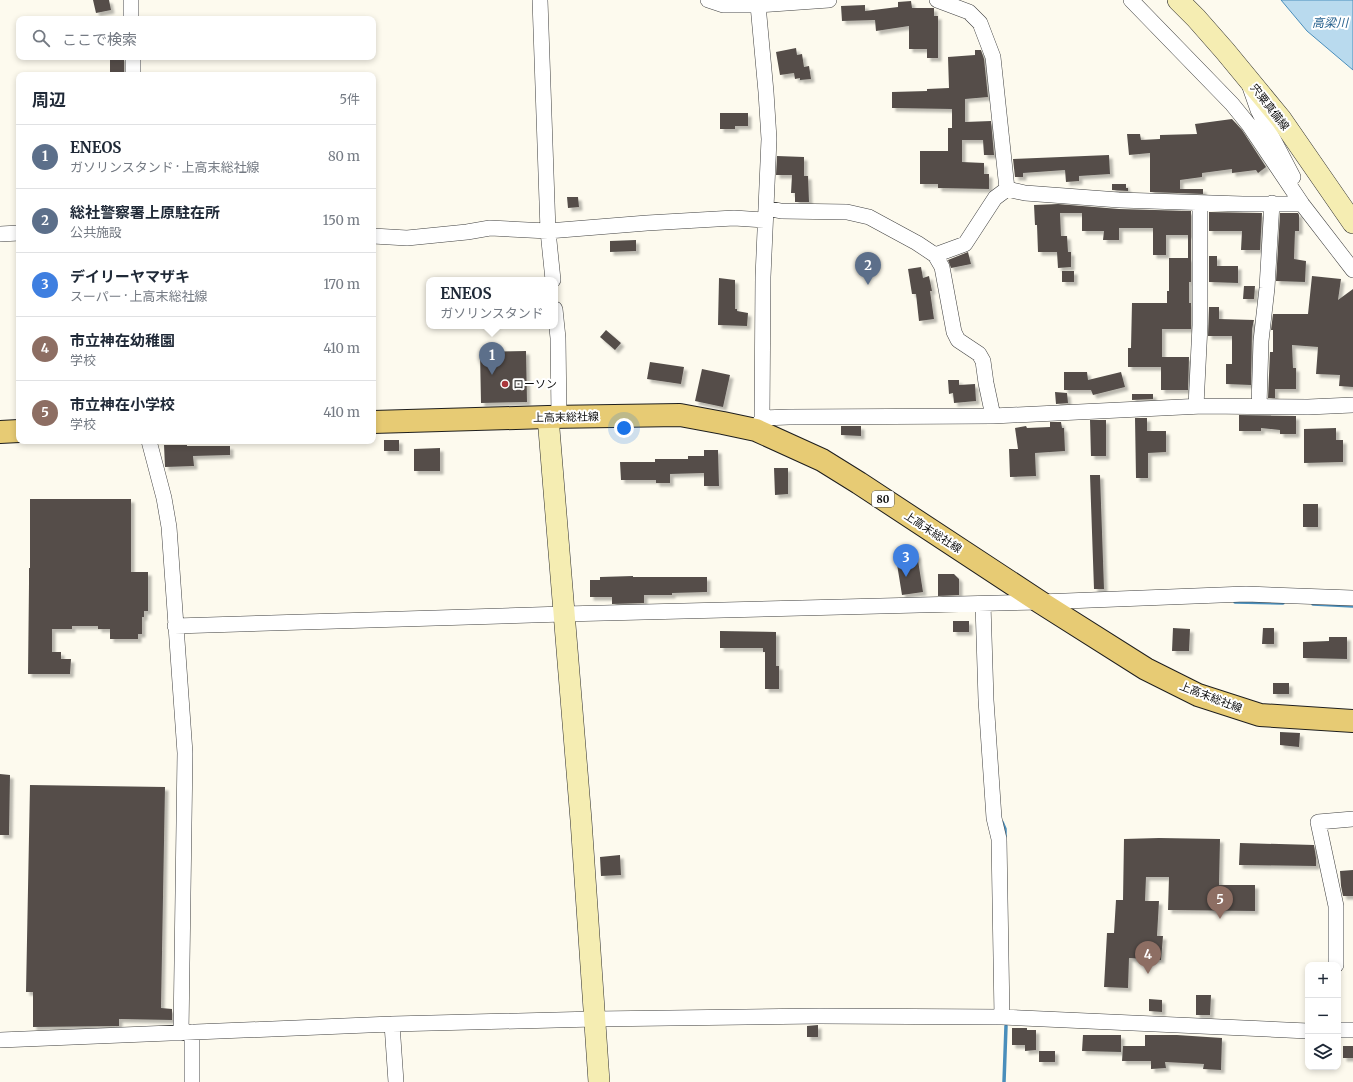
<!DOCTYPE html>
<html lang="ja">
<head>
<meta charset="utf-8">
<style>
	body { margin:0; font-family:Merriweather,"Noto Sans JP",serif; background:#f2f2f3; color:#1f2937 }
	.controls { position:absolute; right:12px; bottom:12px; display:grid; overflow:hidden; border-radius:8px; box-shadow:0 2px 6px #0003 }
	.controls button { width:36px; height:36px; display:grid; place-items:center; padding:0; border:0; border-bottom:1px solid #e0e1e3; background:#fff; color:#1f2937; font:20px sans-serif }
	.you { position:absolute; left:624px; top:428px; width:14px; height:14px; margin:-10px; border:3px solid #fff; border-radius:50%; background:#1a73e8; box-shadow:0 0 0 6px #1a73e833 }
	.badge { display:grid; place-items:center; width:26px; height:26px; border-radius:50%; background:#1a73e8; color:#fff; font-size:13px; font-weight:700 }
	.pin { position:absolute; translate:-50% -33px; filter:drop-shadow(0 1px 2px #0008) }
	.pin::after { content:''; position:absolute; top:21px; width:14px; height:12px; background:inherit; clip-path:polygon(0 0,100% 0,50% 100%) }
	.popup { position:absolute; left:426px; top:277px; width:132px; height:52px; box-sizing:border-box; display:grid; place-content:center; border-radius:8px; background:#fff; filter:drop-shadow(0 1px 3px #0005); font-size:13px; white-space:nowrap; color:#747a83 }
	.popup b { font-size:15px; color:#1f2937 }
	.popup::after { content:''; position:absolute; left:50%; top:100%; margin-left:-8px; border:8px solid transparent; border-top-color:#fff }
	.list { margin:0; padding:0; list-style:none }
	h2 { display:flex; justify-content:space-between; align-items:center; height:52px; margin:0; padding:0 16px; font-size:17px }
	h2 small { font-size:13px; font-weight:400; color:#747a83 }
	.list li { display:grid; grid-template-columns:26px 1fr auto; gap:12px; align-items:center; box-sizing:border-box; height:64px; padding:0 16px; border-top:1px solid #e0e1e3 }
	.list b { display:block; font-size:15px; white-space:nowrap }
	.list p { margin:0; font-size:13px; white-space:nowrap; color:#747a83 }
	.list em { font-size:13px; font-style:normal; color:#747a83 }
	.icon { flex:none; width:22px; height:22px; fill:none; stroke:currentColor; stroke-width:2; stroke-linecap:round; stroke-linejoin:round }
	.map { position:relative; flex:none; width:1353px; height:1082px; overflow:hidden }
	.search { position:absolute; background:#fff; box-shadow:0 2px 6px #0003; left:16px; top:16px; width:360px; height:44px; display:flex; align-items:center; gap:10px; box-sizing:border-box; padding:0 14px; border-radius:8px; color:#747a83; font-size:15px }
	.panel { position:absolute; background:#fff; box-shadow:0 2px 6px #0003; left:16px; top:72px; width:360px; height:372px; border-radius:8px }
	.map>svg:first-child { display:block }
</style>
</head>
<body>
<div class="map">
<svg width="1353" height="1082" viewBox="0 0 1353 1082">
	<defs>
		<filter id="shadow"><feDropShadow dx="3.5" dy="3.5" stdDeviation="1" flood-color="#0004"/></filter>
	</defs>
	<rect width="100%" height="100%" fill="#fdfaee"/>
	<path fill="#b9daee" stroke="#4a8ebb" d="M1281 0H1353V70L1307 31Z"/>
	<g fill="none" stroke-linecap="round" stroke-linejoin="round">
		<path stroke="#4a8ebb" stroke-width="3.5" d="M1235 602 1283 603
			M1313 604 1353 606
			M1002 822 1005 829V836
			M1004 1082 1006 1026"/>
	</g>
	<path fill="#544e4a" filter="url(#shadow)" d="M93 0H109L111 10 96 13Z
		M911 1 912 8H934V16H938V58H927V49H909V26L876 31 875 20 842 21 841 6 865 5V11L898 7V2Z
		M796 48 797 55 802 54 804 67 809 66 811 79 800 80V78L795 79 794 73 780 75 776 52Z
		M975 50H981L984 59 988 97 965 99V122L991 121 994 155H984L983 140H962V162L984 163V174H989V189L938 188V184H920V151H948V128H952V109L892 108V92L927 91V89L949 88 948 57 975 55Z
		M110 57H124V75H110Z
		M720 113H748V126H735V129H720Z
		M1232 119 1242 130 1266 167 1258 173 1256 170 1232 173V169L1202 173V177L1180 180V189H1203V194L1150 192V153L1129 155 1127 134H1140L1141 140 1160 139V135L1197 134 1195 124Z
		M1109 155 1110 174 1079 176V181L1066 182 1065 170 1023 173V177H1015L1013 159Z
		M777 156 804 157V176H808L809 202H795V193H791L792 175H776Z
		M1112 184H1126V188H1128V191L1112 190Z
		M567 197H578L579 207 568 208Z
		M1058 204 1119 209 1191 211V282H1189V303H1191V329H1162V357H1189L1188 390H1161V367H1128V348H1131L1132 303H1167V291H1169V258H1188V235H1166V255H1153V228H1119V240H1103L1104 231H1082V213H1060L1061 236H1067L1068 252H1071V267L1058 268 1057 252H1038L1037 225H1035L1034 205Z
		M1209 212 1262 213 1260 250H1241L1242 231H1209Z
		M1280 213H1298L1299 215V231H1295L1294 259 1306 261 1305 282 1276 281Z
		M636 240V251L610 252V241Z
		M968 252 971 264 951 268 948 260Z
		M1209 256H1217V266H1238V283L1209 282Z
		M921 267 923 278 929 276 932 291H930L934 319 919 321 916 294H912L908 269Z
		M1062 271H1074V282H1062Z
		M1312 276 1341 279 1338 300 1353 289V387L1339 386 1340 375 1316 374 1318 347 1292 345 1293 368H1296V389H1275V398H1268L1270 352H1273V330H1271L1273 314H1308Z
		M719 278 735 280V309H737V311L748 313 747 326 718 325Z
		M1244 286H1255L1254 299H1243Z
		M1209 307H1219V319L1254 320 1252 329 1251 385 1226 384V364H1232V336H1208Z
		M606 330 621 343 615 350 600 337Z
		M526 351 527 402 481 403 480 352Z
		M650 362 684 367 681 384 647 379Z
		M702 369 730 375 723 407 695 401Z
		M1064 372H1087L1088 380 1121 372 1125 387 1093 395 1091 390H1064Z
		M948 380H959V385L975 384 976 401 954 403 953 393 949 394Z
		M1055 392 1067 393 1068 403 1056 404Z
		M1132 394H1153V399L1132 400Z
		M1239 415 1296 416V434H1280V430L1261 428V431H1239Z
		M1135 418H1147V431H1166V452L1148 453V478H1136Z
		M1090 420H1106V456H1091Z
		M1050 422H1061L1062 428H1064L1065 451 1035 453 1036 476 1010 477 1009 449H1018L1015 428 1026 426 1027 428 1050 427Z
		M841 426H861V436L841 435Z
		M1336 428V440H1343V462L1304 463V429Z
		M384 440H399V451H384Z
		M164 445H187V446H230V455L193 456 194 466 165 467Z
		M440 448V471H414V449Z
		M704 450H718L719 486H704V473L670 474V483H656V480H621L620 462H655V459H688V456H704Z
		M774 468H788V494L775 495Z
		M1090 475H1100L1104 589H1094Z
		M30 499H131V572H148V611H144V617H142V634H138V639H110V629H98V626H72V629H52V652H61V659H71L70 674H28L29 584V568H30Z
		M1303 504H1318V527H1303Z
		M917 554 923 592 902 595 896 558Z
		M938 574H954L959 579V595L938 596Z
		M633 576V577H707V592L672 593V595H644V603L612 604V597H590V580H600V577Z
		M953 621H969V632H953Z
		M1173 628 1190 629 1189 651H1172Z
		M1263 628H1274V644H1262Z
		M720 631 776 632V666H779V689H765V652H763V648H720Z
		M1329 637H1347V659L1303 658V642L1329 641Z
		M1273 683H1289V694H1273Z
		M1280 732 1300 733 1299 747 1280 745Z
		M0 774 10 775 9 835H0Z
		M30 785 165 787 161 1008 172 1009V1020L119 1019V1026L33 1027V992H26Z
		M1159 838 1220 839 1219 885H1255V911L1168 910 1169 877H1146L1145 901H1159L1157 936H1163L1161 960 1129 958 1128 988 1104 987 1107 933H1114L1116 900H1123L1124 839Z
		M1240 843 1314 845 1316 858V866L1239 865Z
		M620 855 621 875 601 876 600 857Z
		M1353 870V896H1343L1341 886 1340 871Z
		M1196 995H1211L1210 1015H1196Z
		M1149 999 1162 1000V1012L1149 1011Z
		M818 1025V1037H807V1026Z
		M1012 1028H1027V1030H1036V1050L1025 1051V1045H1012Z
		M1083 1035H1121V1052L1082 1051Z
		M1145 1035H1177L1222 1038 1221 1070 1203 1069 1204 1064 1165 1062 1166 1068 1151 1069V1061H1122L1123 1046H1145Z
		M1343 1046H1353V1058H1343Z
		M1039 1051H1055V1062H1039Z"/>
	<g fill="none" stroke-linecap="round" stroke-linejoin="round">
		<g stroke="#404040" stroke-width="16">
			<path id="street" d="M131 0V19
				M540 0 548 231 553 280
				M708 0 723 5H758L829 0
				M937 0 969 12 980 23 993 57 1007 189 1025 193 1119 200 1243 204H1302L1353 270
				M1131 0 1232 104 1249 125 1302 204
				M758 5 766 92 769 139 763 277 762 418
				M133 57V75
				M1250 87 1258 110 1293 177
				M766 208 781 211 847 212 869 217 917 243 935 255 942 267 954 332 958 340 979 354 983 361 986 383 993 416
				M0 234 19 233
				M373 236 407 238 467 232 490 228 548 231 647 223 734 218 765 220
				M935 255 965 244 995 198 1007 189
				M555 309 558 338 559 417
				M1196 406 1200 325V203
				M1259 406 1261 341 1267 288 1272 203
				M756 430 762 418 789 417 993 416 1203 406 1308 407 1353 405
				M149 441 164 498 169 527 185 753 181 1033
				M983 604 986 700 994 818 999 839 1002 1017
				M175 626 564 614 1040 602 1246 594 1353 598
				M1336 965V906L1318 822 1353 819
				M392 1024 396 1082
				M1338 1030H1353
				M0 1040 392 1024 595 1019 819 1016 1002 1017 1308 1031
				M192 1082V1032"/>
		</g>
		<g stroke="#2f2f2f" stroke-width="22">
			<path id="secondary" d="M1178 0 1196 18 1225 51 1281 119 1353 223
				M548 417 581 820 599 1082"/>
		</g>
		<g stroke="#1e1e1e" stroke-width="24">
			<path id="primary" d="M373 422 548 417 680 415 723 423 756 430 822 460 859 483 1040 602 1146 669 1198 695 1260 715 1353 721
				M0 432 19 431"/>
		</g>
		<use href="#street" stroke="#fff" stroke-width="15"/>
		<use href="#secondary" stroke="#f5edb2" stroke-width="21"/>
		<use href="#primary" stroke="#e7cb74" stroke-width="22"/>
	</g>
	<circle fill="#aa373c" stroke="#fff" stroke-width="1.5" cx="505" cy="384" r="4"/>
	<g text-anchor="middle" dominant-baseline="central" stroke-width="4" stroke-linejoin="round" paint-order="stroke">
		<rect fill="#fff" stroke="#565656" stroke-width="1" x="872" y="491" width="22" height="16" rx="3"/>
		<g font-size="10" font-weight="bold" fill="#0d0d0d">
			<text x="883" y="499">80</text>
		</g>
		<g font-size="11" fill="#0d0d0d" stroke="#fff">
			<text transform="translate(1270 107) rotate(52)">宍粟真備線</text>
			<text transform="translate(566 417) rotate(-1)">上高末総社線</text>
			<text transform="translate(933 532) rotate(33)">上高末総社線</text>
			<text transform="translate(1211 697) rotate(21)">上高末総社線</text>
		</g>
		<g font-size="11" fill="#0d0d0d" stroke="#fff" text-anchor="start">
			<text x="513" y="384">ローソン</text>
		</g>
		<g font-size="12" font-style="italic" fill="#26618e" stroke="#fff">
			<text x="1330" y="22">高梁川</text>
		</g>
	</g>
</svg>
<div class="controls">
<button>+</button>
<button>−</button>
<button><svg class="icon" aria-label="layers" viewBox="0 0 24 24"><path d="M12 4l9 5-9 5-9-5zM3 14l9 5 9-5"/></svg></button>
</div>
<div class="you"></div>
<div class="pin badge" style="left:492px;top:375px;background:#5c6f8a">1</div>
<div class="popup"><b>ENEOS</b>ガソリンスタンド</div>
<div class="pin badge" style="left:868px;top:285px;background:#5c6f8a">2</div>
<div class="pin badge" style="left:906px;top:577px;background:#3f7fe0">3</div>
<div class="pin badge" style="left:1148px;top:974px;background:#8d6e63">4</div>
<div class="pin badge" style="left:1220px;top:919px;background:#8d6e63">5</div>
<div class="search"><svg class="icon" aria-label="search" viewBox="0 0 24 24"><circle cx="10" cy="10" r="6"/><path d="M15 15l6 6"/></svg>ここで検索</div>
<section class="panel">
<h2>周辺<small>5件</small></h2>
<ul class="list">
<li><span class="badge" style="background:#5c6f8a">1</span><div><b>ENEOS</b><p>ガソリンスタンド · 上高末総社線</p></div><em>80 m</em></li>
<li><span class="badge" style="background:#5c6f8a">2</span><div><b>総社警察署上原駐在所</b><p>公共施設</p></div><em>150 m</em></li>
<li><span class="badge" style="background:#3f7fe0">3</span><div><b>デイリーヤマザキ</b><p>スーパー · 上高末総社線</p></div><em>170 m</em></li>
<li><span class="badge" style="background:#8d6e63">4</span><div><b>市立神在幼稚園</b><p>学校</p></div><em>410 m</em></li>
<li><span class="badge" style="background:#8d6e63">5</span><div><b>市立神在小学校</b><p>学校</p></div><em>410 m</em></li>
</ul>
</section>
</div>
</body>
</html>
